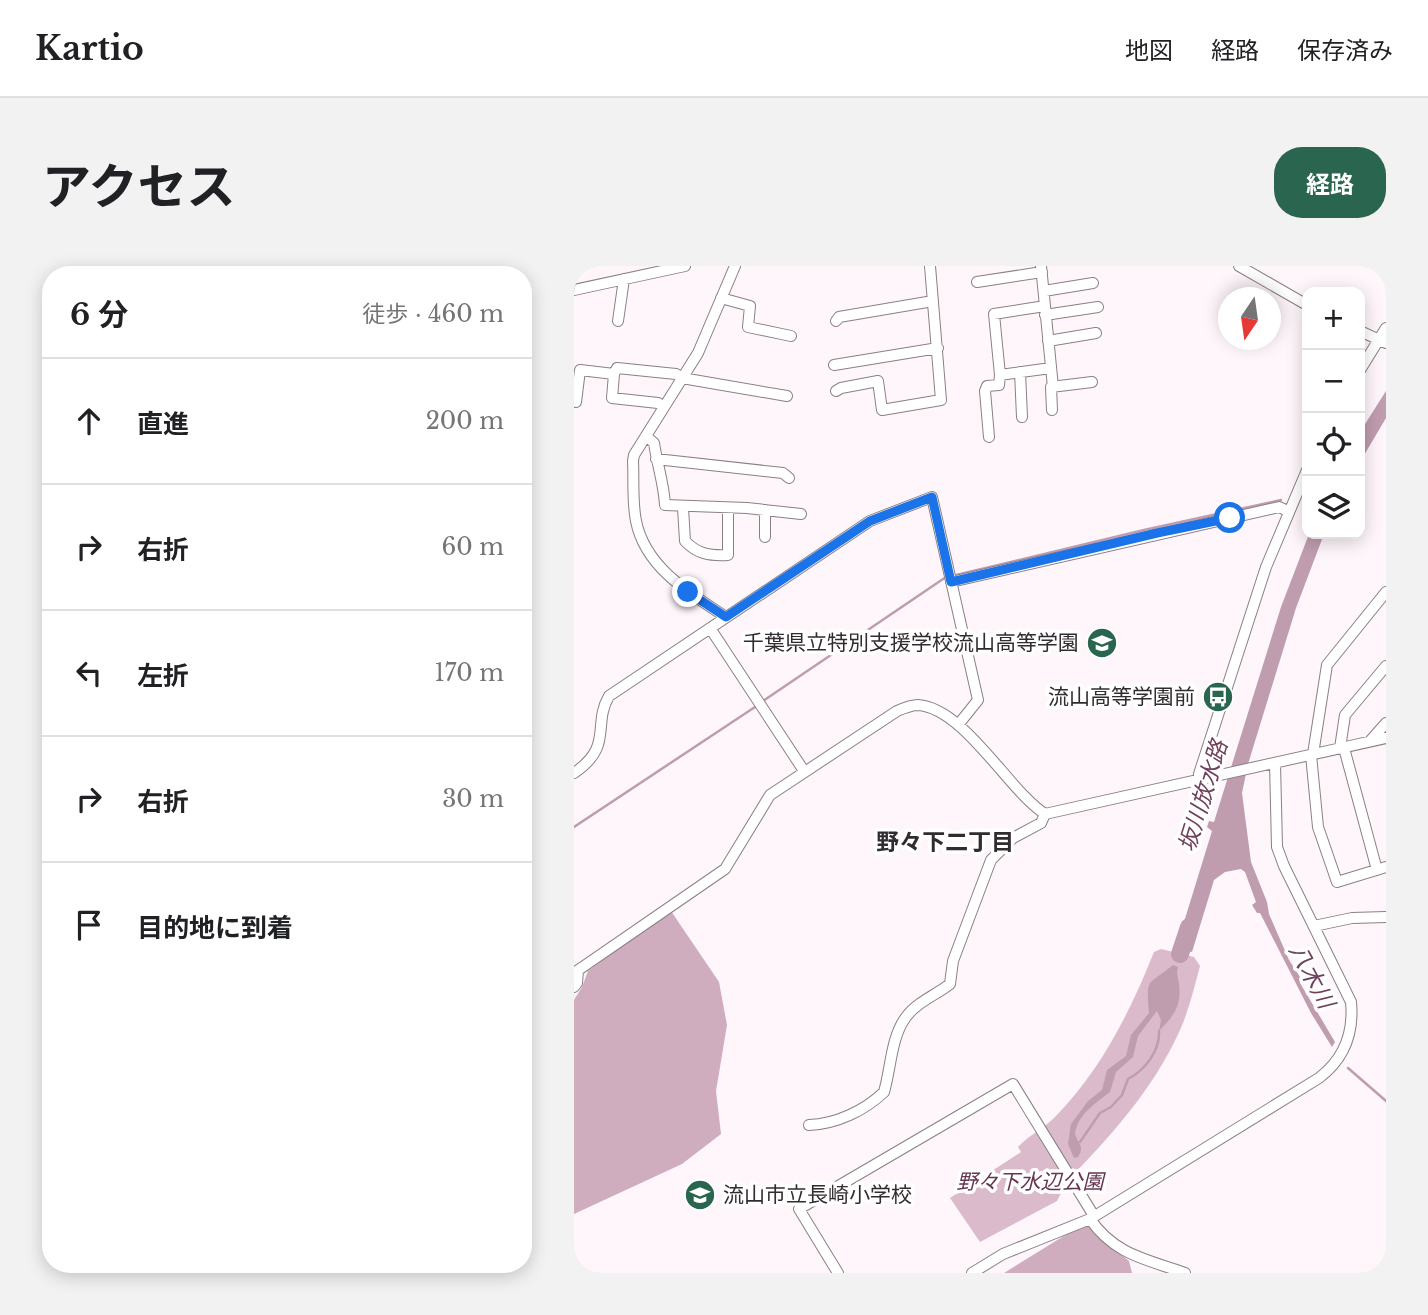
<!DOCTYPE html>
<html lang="ja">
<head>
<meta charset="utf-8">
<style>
	body { margin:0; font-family:"Libre Baskerville","Noto Sans JP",serif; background:#f2f2f2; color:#202124 }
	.controls { position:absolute; right:21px; top:21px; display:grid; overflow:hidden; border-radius:14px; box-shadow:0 4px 18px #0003 }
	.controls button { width:63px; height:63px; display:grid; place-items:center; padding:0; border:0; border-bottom:2px solid #e0e0e0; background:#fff; color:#202124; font:35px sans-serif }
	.compass { position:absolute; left:644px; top:21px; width:63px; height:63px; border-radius:50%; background:#fff; box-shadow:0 4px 18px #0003; rotate:193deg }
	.stop { position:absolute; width:21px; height:21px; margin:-16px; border:5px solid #1a73e8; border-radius:50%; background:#fff }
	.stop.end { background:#1a73e8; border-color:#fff; box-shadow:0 2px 7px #0008 }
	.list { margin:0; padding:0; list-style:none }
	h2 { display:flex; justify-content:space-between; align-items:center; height:91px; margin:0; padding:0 28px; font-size:30px }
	h2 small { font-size:23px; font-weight:400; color:#757577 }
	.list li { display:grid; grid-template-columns:46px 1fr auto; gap:21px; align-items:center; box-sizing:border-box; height:126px; padding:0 28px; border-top:2px solid #e0e0e0 }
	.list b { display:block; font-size:26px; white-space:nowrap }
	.list em { font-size:23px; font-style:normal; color:#757577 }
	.icon { flex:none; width:38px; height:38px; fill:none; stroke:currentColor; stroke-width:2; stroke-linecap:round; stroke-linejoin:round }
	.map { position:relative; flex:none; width:812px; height:1007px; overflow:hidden; border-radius:28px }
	header { display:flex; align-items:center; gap:42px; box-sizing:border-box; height:98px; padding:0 35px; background:#fff; border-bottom:2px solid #e0e0e0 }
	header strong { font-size:33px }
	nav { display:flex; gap:38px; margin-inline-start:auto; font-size:24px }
	.intro { display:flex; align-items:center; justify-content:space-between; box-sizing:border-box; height:168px; padding:0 42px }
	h1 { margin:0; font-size:49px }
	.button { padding:18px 32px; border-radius:28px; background:#2a654f; color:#fff; font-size:24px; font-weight:700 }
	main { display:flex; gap:42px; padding:0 42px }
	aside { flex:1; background:#fff; border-radius:28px; box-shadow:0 4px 18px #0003 }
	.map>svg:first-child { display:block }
</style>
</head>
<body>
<header>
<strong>Kartio</strong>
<nav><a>地図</a><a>経路</a><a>保存済み</a></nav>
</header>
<div class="intro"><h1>アクセス</h1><a class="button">経路</a></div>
<main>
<aside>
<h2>6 分<small>徒歩 · 460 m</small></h2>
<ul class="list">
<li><svg class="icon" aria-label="ahead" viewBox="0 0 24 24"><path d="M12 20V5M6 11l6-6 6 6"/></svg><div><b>直進</b></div><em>200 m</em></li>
<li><svg class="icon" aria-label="right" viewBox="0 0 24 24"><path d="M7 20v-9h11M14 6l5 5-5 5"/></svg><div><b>右折</b></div><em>60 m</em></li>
<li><svg class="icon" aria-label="left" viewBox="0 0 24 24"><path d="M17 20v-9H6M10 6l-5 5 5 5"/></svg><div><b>左折</b></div><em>170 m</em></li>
<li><svg class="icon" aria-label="right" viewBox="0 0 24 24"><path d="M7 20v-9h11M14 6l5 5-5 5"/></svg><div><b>右折</b></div><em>30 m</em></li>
<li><svg class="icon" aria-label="arrive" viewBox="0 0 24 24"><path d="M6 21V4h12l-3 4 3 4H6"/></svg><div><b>目的地に到着</b></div></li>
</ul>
</aside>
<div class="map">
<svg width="812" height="1007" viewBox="0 0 812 1007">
	<rect width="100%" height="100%" fill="#fef6fa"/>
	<path fill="#dbbbcb" d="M587 683 620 691 626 700C621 719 616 739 609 757 585 815 544 862 501 907L498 906 483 935 406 976 376 932 447 886 444 881C455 869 470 862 481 851 527 804 556 746 580 686Z"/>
	<path fill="#d0acbf" d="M97 645 145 716 153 759 142 825 147 868 108 898 0 948V734L8 721 14 705Z
		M514 955 527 972 555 995 558 1007H430Z"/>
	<path fill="#bf9cae" d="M812 125V152L786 196V166Z
		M735 268H750L722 342 674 498 668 527 677 596 693 636 695 648 715 694 726 711V717L761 776 758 781 737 747 686 647H683L678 639 682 636 671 606 667 603 651 606 640 614 618 686 602 682 638 565 633 561 635 555 640 556 707 341Z
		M599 699 604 701C602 708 604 711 605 718 608 739 600 750 585 765L587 754 583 745 564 770 559 791 542 806 536 826C522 837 503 849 501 868 504 878 511 880 504 891L500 892 494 878 497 858 514 835 528 824 533 804 552 790 557 769 575 747C572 711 573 720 599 699Z"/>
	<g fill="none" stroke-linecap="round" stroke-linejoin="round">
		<path stroke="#bf9cae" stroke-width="2.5" d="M378 310 570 264 707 234
			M189 435 372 311
			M0 561 184 439
			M774 802 812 835
			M506 876 526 847 537 841 548 829 554 813C571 804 586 785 585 765"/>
		<path stroke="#bf9cae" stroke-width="18" d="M606 688 615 661"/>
		<g stroke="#8b7f85" stroke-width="12">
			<path id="minor" d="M467 0 479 121
				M665 0 733 39
				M403 16 468 6
				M0 24 111 0
				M470 25 519 17
				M147 32 176 40 174 61 217 70
				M471 49 524 41
				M44 55 50 13
				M262 55 265 51 359 35
				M786 65 812 77
				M474 75 522 67
				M260 99 364 82
				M786 104 812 62
				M446 106 448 151
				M426 109 477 102
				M262 125 267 122 304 115 308 144 367 134 356 0
				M2 136 6 104 40 108
				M90 141 84 137 38 132 40 108 43 102 102 108 108 112 213 130
				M478 144 477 121 518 116
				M73 171 80 177C83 198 90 218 91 239L173 242 227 248
				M415 171 411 125 413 120 425 119 426 109 420 48 471 40
				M82 193 209 207 215 212
				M109 242 111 275C123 288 136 290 154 289V242
				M191 244V271
				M377 316 705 241 714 245
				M152 351C115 327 71 301 62 255 58 235 60 215 59 195L60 189 124 87 161 0
				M136 362 230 505
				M796 475 812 457
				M766 482 771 449 812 400
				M770 482 803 604
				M739 488 753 399 812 326
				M737 489 744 561 763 616 812 601
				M0 507C40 480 18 459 35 430L296 255 358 231 404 434 384 459
				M625 514V508L692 301 733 204
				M740 660 778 652 812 651
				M0 707 151 603 196 529 323 445C330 442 337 439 344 439 390 442 435 525 471 548L812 472
				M0 721 3 717 4 704
				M235 859C262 858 290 845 310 826 317 802 317 771 332 751 343 736 362 729 376 718L379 695 417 594 439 572 467 557 471 548
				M516 953C541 989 572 993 611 1007
				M264 1007 225 943 439 818 520 950
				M398 1007 429 988 516 953 745 812C770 793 780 767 777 736L710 600 703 581 701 497"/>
		</g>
		<use href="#minor" stroke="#fff" stroke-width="10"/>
	</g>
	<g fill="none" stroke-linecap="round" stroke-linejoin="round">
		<path stroke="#1a73e8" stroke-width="9" d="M114 326 152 351 296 255 358 231 377 316 583 267 656 252"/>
	</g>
	<defs>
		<g id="school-disc" transform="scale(1.575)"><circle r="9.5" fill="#2a654f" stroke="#fff"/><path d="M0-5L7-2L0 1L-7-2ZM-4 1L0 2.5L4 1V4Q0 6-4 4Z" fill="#fff"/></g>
		<g id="bus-disc" transform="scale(1.575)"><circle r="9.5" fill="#2a654f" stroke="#fff"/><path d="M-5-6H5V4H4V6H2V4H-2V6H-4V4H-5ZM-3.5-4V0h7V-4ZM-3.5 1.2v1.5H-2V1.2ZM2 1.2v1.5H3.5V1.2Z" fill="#fff"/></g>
	</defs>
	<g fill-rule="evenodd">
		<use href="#school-disc" x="528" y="377"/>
		<use href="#bus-disc" x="644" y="431"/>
		<use href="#school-disc" x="126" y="929"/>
	</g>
	<g text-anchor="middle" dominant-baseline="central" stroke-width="7" stroke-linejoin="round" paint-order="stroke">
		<g font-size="21" fill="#312c2f" stroke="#fff" text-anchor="end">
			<text x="505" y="377">千葉県立特別支援学校流山高等学園</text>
			<text x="621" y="431">流山高等学園前</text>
			<text x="149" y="929" text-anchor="start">流山市立長崎小学校</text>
		</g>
		<g font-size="21" font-style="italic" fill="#653450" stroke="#fff">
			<text x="456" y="916">野々下水辺公園</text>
		</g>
		<g font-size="23" font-style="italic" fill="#71405c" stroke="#fff">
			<text transform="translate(629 530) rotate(-73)">坂川放水路</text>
			<text transform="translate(738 710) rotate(62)">八木川</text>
		</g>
		<g font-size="23" font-weight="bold" fill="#312c2f" stroke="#fff">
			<text x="371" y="576">野々下二丁目</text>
		</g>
	</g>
</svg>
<div class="controls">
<button>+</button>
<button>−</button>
<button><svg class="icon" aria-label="locate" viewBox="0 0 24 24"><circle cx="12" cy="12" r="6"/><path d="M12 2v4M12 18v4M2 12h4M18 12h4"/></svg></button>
<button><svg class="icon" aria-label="layers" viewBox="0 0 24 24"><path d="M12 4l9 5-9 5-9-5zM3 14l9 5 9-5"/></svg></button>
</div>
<svg class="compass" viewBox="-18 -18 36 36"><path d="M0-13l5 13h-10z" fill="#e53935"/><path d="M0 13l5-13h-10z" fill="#757577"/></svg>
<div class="stop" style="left:656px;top:252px"></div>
<div class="stop end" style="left:114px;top:326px"></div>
</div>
</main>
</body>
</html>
